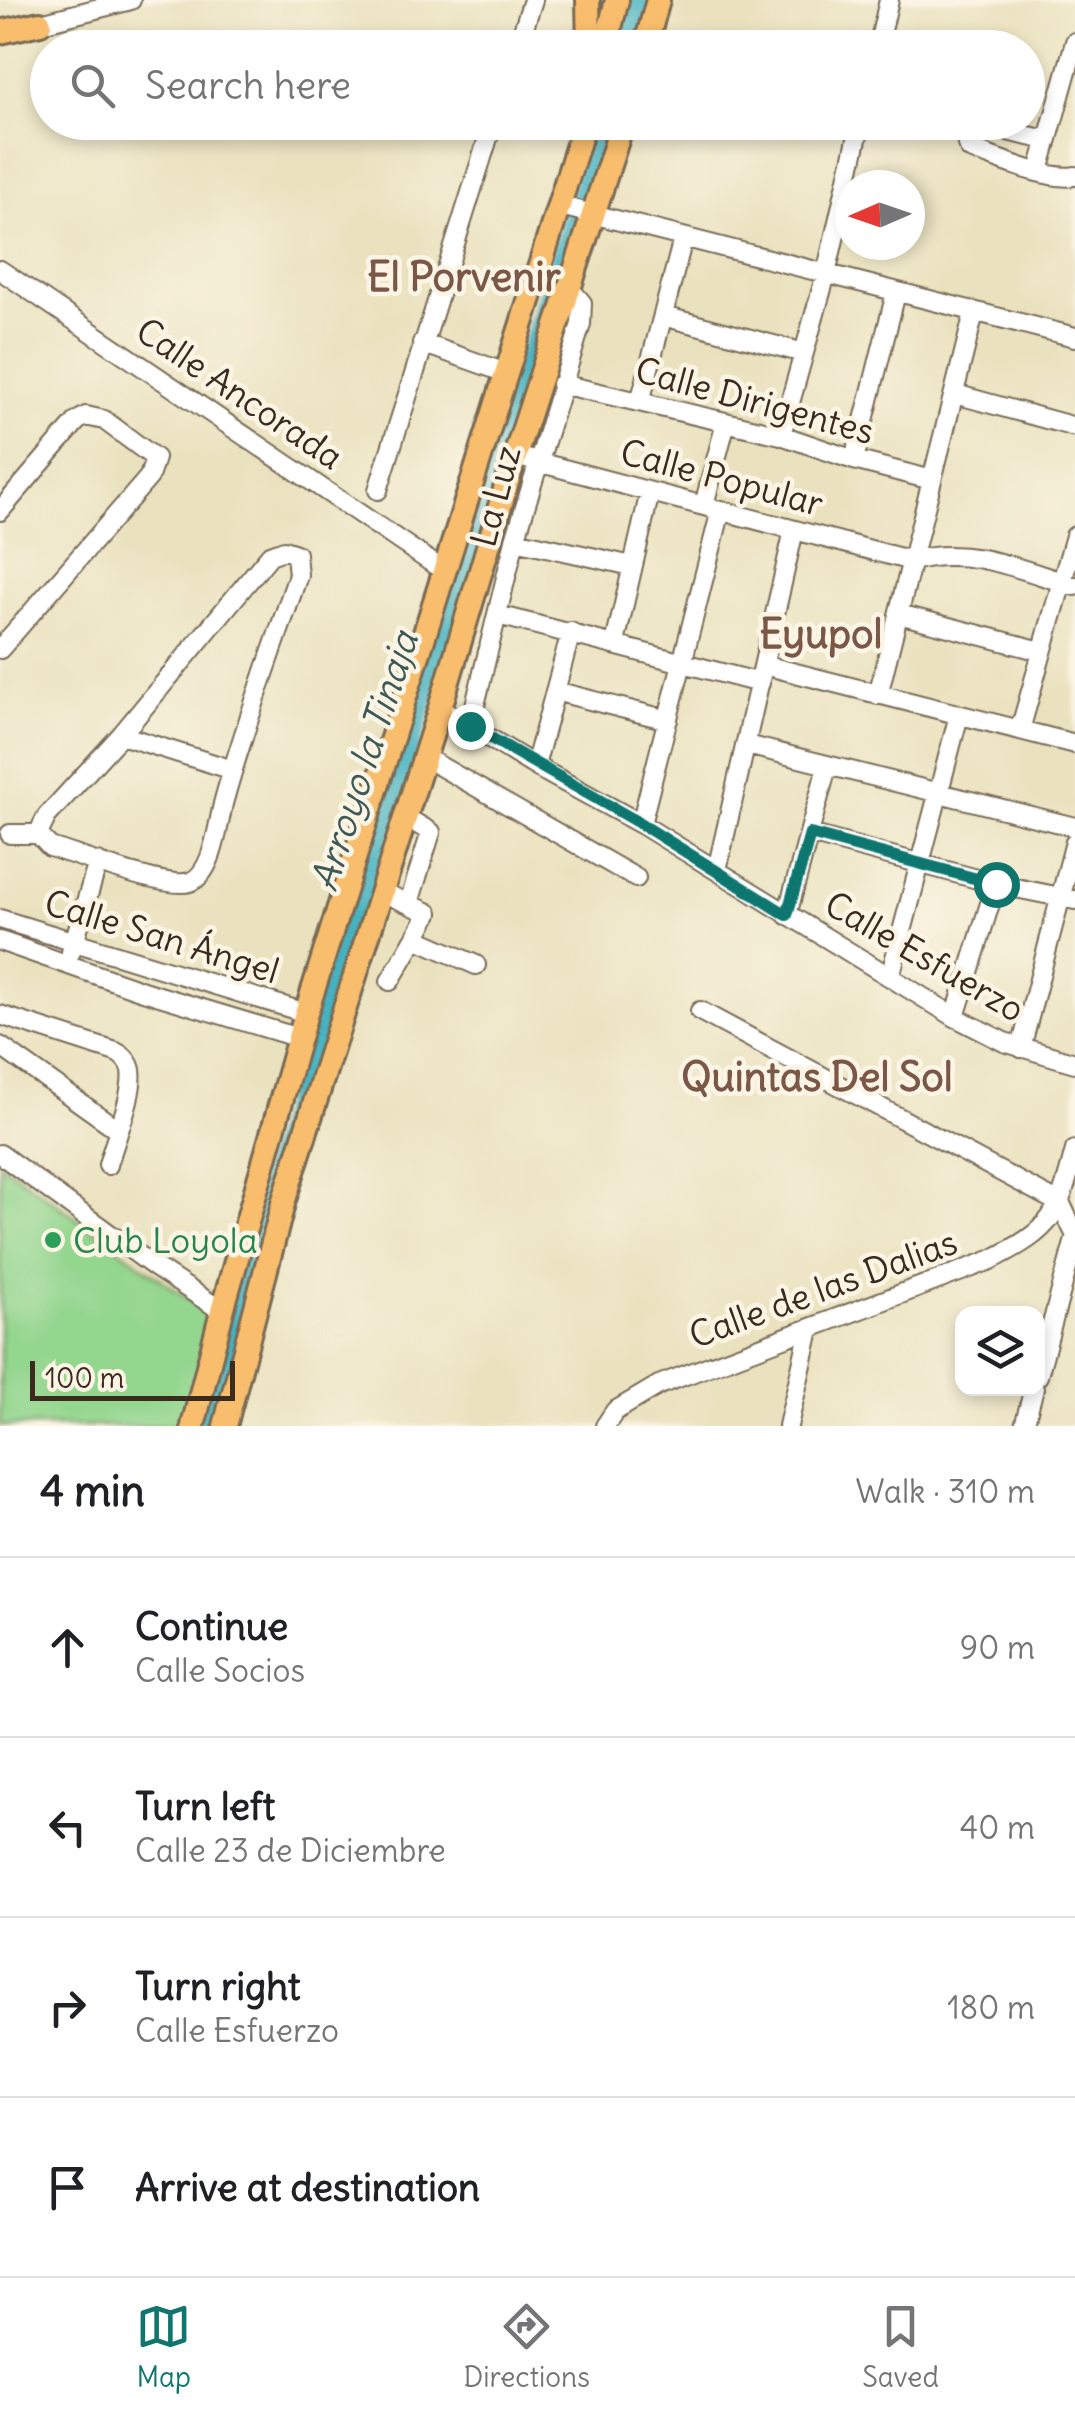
<!DOCTYPE html>
<html lang="en">
<head>
<meta charset="utf-8">
<style>
	body { margin:0; font-family:Delius,sans-serif; background:#f2f2f2; color:#202124 }
	.controls { position:absolute; right:30px; bottom:30px; display:grid; overflow:hidden; border-radius:20px; box-shadow:0 5px 15px #0003 }
	.controls button { width:90px; height:90px; display:grid; place-items:center; padding:0; border:0; border-bottom:2px solid #e0e0e0; background:#fff; color:#202124; font:50px sans-serif }
	.compass { position:absolute; left:835px; top:170px; width:90px; height:90px; border-radius:50%; background:#fff; box-shadow:0 5px 15px #0003; rotate:268deg }
	.scale { position:absolute; left:30px; bottom:25px; width:205px; box-sizing:border-box; padding-left:10px; border:5px solid #3b2a1e; border-top:0; font-size:28px; line-height:35px; white-space:nowrap; color:#3b2a1e; -webkit-text-stroke:8px #fcf5e5; paint-order:stroke }
	.stop { position:absolute; width:30px; height:30px; margin:-22px; border:8px solid #0f766e; border-radius:50%; background:#fff }
	.stop.end { background:#0f766e; border-color:#fff; box-shadow:0 2px 10px #0008 }
	.list { margin:0; padding:0; list-style:none }
	h2 { display:flex; justify-content:space-between; align-items:center; height:130px; margin:0; padding:0 40px; font-size:42px }
	h2 small { font-size:32px; font-weight:400; color:#757577 }
	.list li { display:grid; grid-template-columns:65px 1fr auto; gap:30px; align-items:center; box-sizing:border-box; height:180px; padding:0 40px; border-top:2px solid #e0e0e0 }
	.list b { display:block; font-size:38px; white-space:nowrap }
	.list p { margin:0; font-size:32px; white-space:nowrap; color:#757577 }
	.list em { font-size:32px; font-style:normal; color:#757577 }
	.icon { flex:none; width:55px; height:55px; fill:none; stroke:currentColor; stroke-width:2; stroke-linecap:round; stroke-linejoin:round }
	.map { position:relative; flex:none; width:1075px; height:1426px; overflow:hidden }
	.search { position:absolute; background:#fff; box-shadow:0 5px 15px #0003; left:30px; right:30px; top:30px; height:110px; display:flex; align-items:center; gap:25px; box-sizing:border-box; padding:0 35px; border-radius:55px; color:#757577; font-size:38px }
	.sheet { height:850px; background:#fff }
	nav { display:flex; justify-content:space-around; align-items:center; box-sizing:border-box; height:140px; border-top:2px solid #e0e0e0; background:#fff; font-size:28px; color:#757577 }
	nav a { display:grid; justify-items:center; gap:5px }
	nav .on { color:#0f766e }
	.map>svg:first-child { display:block }
</style>
</head>
<body>
<div class="map">
<svg width="1075" height="1426" viewBox="0 0 1075 1426">
	<rect width="100%" height="100%" fill="#fcf5e5"/>
	<filter id="ink" filterUnits="userSpaceOnUse"><feTurbulence type="fractalNoise" baseFrequency=".01" numOctaves="2"/><feDisplacementMap in="SourceGraphic" scale="20" xChannelSelector="R" yChannelSelector="G"/><feConvolveMatrix kernelMatrix="1 2 1 2 8 2 1 2 1" color-interpolation-filters="sRGB"/></filter>
	<filter id="wash" filterUnits="userSpaceOnUse"><feTurbulence type="fractalNoise" baseFrequency=".0048" numOctaves="4" result="noise"/><feDisplacementMap in="SourceGraphic" scale="40" xChannelSelector="R" yChannelSelector="G"/><feGaussianBlur stdDeviation="2.25" result="paint"/><feColorMatrix in="noise" values="0 0 0 0 0 0 0 0 0 0 0 0 0 0 0 0 0 1.4 0 .05"/><feComposite in="paint" operator="in"/></filter>
	<g filter="url(#wash)">
		<rect width="100%" height="100%" fill="#eae2bf"/>
		<path fill="#93d68e" stroke="#678056" stroke-width="2.5" d="M0 1163 212 1316 185 1426H0Z"/>
		<g fill="none" stroke-linecap="round" stroke-linejoin="round">
			<path stroke="#45b2c2" stroke-width="25" d="M628 48 642 0
				M209 1426 271 1180 605 122"/>
		</g>
	</g>
	<g filter="url(#ink)">
		<g fill="none" stroke-linecap="round" stroke-linejoin="round">
			<g stroke="#786a56" stroke-width="22">
				<path id="minor" d="M29 26 131 0
					M517 48 533 0
					M878 48 889 0
					M1047 140 975 124 971 126 967 144 970 149C997 158 1048 181 1075 176
					M1039 171 1075 42
					M561 206 1075 337
					M0 270 444 571
					M663 316 804 353
					M422 343 506 373
					M561 384 781 435 854 460 932 480
					M955 394 1075 427
					M640 402 683 239
					M781 435 826 274 861 122
					M515 456 912 561C968 545 1021 570 1075 586
					M854 460 896 293
					M378 490 493 122
					M704 505 726 422
					M0 511 77 421 86 416 104 420 155 458 149 477 0 649
					M515 540 632 566
					M899 614 1041 651
					M498 615 760 683
					M615 643 650 492
					M764 665 1075 744
					M555 691 668 720
					M878 695 974 313
					M440 708 535 766 641 824 955 1017 1004 1042 1075 1063
					M470 726 515 540 581 324 582 303 569 288
					M1020 730 1075 536
					M121 735 233 770
					M747 745 1075 827
					M424 757 636 878
					M535 766 571 632
					M405 817 431 832 409 903
					M641 824 721 510
					M10 834H38L50 847C78 855 167 890 190 882 214 873 218 822 224 800 245 724 273 650 298 575L296 554 284 550 270 555 121 735 47 816 38 834
					M810 834 996 884 1075 900
					M717 870 794 530
					M382 892 429 913 415 938
					M787 915 827 767
					M0 919 306 1013
					M0 941 143 991 299 1038
					M71 952 98 862
					M890 977 959 715
					M390 981 415 938 476 965
					M700 1011 1061 1204 1075 1234
					M0 1015 116 1052C124 1056 129 1061 131 1070 135 1093 114 1141 108 1165
					M955 1017 996 884
					M0 1046 117 1129
					M1021 1048 1075 842
					M0 1154 155 1267 222 1311
					M1038 1376 1075 1239
					M605 1426 615 1411 659 1385 991 1260C1054 1228 1058 1216 1075 1150
					M788 1426 810 1329
					M1024 1426 1034 1388"/>
			</g>
			<g stroke="#786a56" stroke-width="28">
				<path id="major" d="M588 0 589 48
					M0 32 40 23
					M605 48 617 0
					M645 48 658 0
					M193 1426 222 1311 306 1013 585 122
					M225 1426 284 1200 440 708 515 456 623 122"/>
			</g>
			<use href="#minor" stroke="#fff" stroke-width="18"/>
			<use href="#major" stroke="#f9be6d" stroke-width="22"/>
		</g>
	</g>
	<g fill="none" stroke-linecap="round" stroke-linejoin="round" filter="url(#ink)">
		<path stroke="#0f766e" stroke-width="12" d="M470 726 641 824 787 915 810 834 996 884"/>
	</g>
	<circle fill="#2e9e5b" stroke="#fcf5e5" stroke-width="4" cx="53" cy="1240" r="10"/>
	<g text-anchor="middle" dominant-baseline="central" stroke-width="9" stroke-linejoin="round" paint-order="stroke">
		<g font-size="35" fill="#3b2a1e" stroke="#fcf5e5">
			<text transform="translate(240 393) rotate(34)">Calle Ancorada</text>
			<text transform="translate(755 400) rotate(15)">Calle Dirigentes</text>
			<text transform="translate(722 477) rotate(15)">Calle Popular</text>
			<text transform="translate(495 496) rotate(-75)">La Luz</text>
			<text transform="translate(162 936) rotate(17)">Calle San Ángel</text>
			<text transform="translate(925 956) rotate(30)">Calle Esfuerzo</text>
			<text transform="translate(823 1288) rotate(-20)">Calle de las Dalias</text>
		</g>
		<g font-size="35" fill="#27864d" stroke="#fcf5e5" text-anchor="start">
			<text x="73" y="1240">Club Loyola</text>
		</g>
		<g font-size="38" font-style="italic" fill="#3e5a57" stroke="#fcf5e5">
			<text transform="translate(364 761) rotate(-72)">Arroyo la Tinaja</text>
		</g>
		<g font-size="40" font-weight="bold" fill="#7a5747" stroke="#fcf5e5">
			<text x="464" y="277">El Porvenir</text>
			<text x="821" y="634">Eyupol</text>
			<text x="817" y="1077">Quintas Del Sol</text>
		</g>
	</g>
</svg>
<div class="controls">
<button><svg class="icon" aria-label="layers" viewBox="0 0 24 24"><path d="M12 4l9 5-9 5-9-5zM3 14l9 5 9-5"/></svg></button>
</div>
<svg class="compass" viewBox="-18 -18 36 36"><path d="M0-13l5 13h-10z" fill="#e53935"/><path d="M0 13l5-13h-10z" fill="#757577"/></svg>
<div class="scale">100 m</div>
<div class="stop" style="left:996px;top:884px"></div>
<div class="stop end" style="left:470px;top:726px"></div>
<div class="search"><svg class="icon" aria-label="search" viewBox="0 0 24 24"><circle cx="10" cy="10" r="6"/><path d="M15 15l6 6"/></svg>Search here</div>
</div>
<section class="sheet">
<h2>4 min<small>Walk · 310 m</small></h2>
<ul class="list">
<li><svg class="icon" aria-label="ahead" viewBox="0 0 24 24"><path d="M12 20V5M6 11l6-6 6 6"/></svg><div><b>Continue</b><p>Calle Socios</p></div><em>90 m</em></li>
<li><svg class="icon" aria-label="left" viewBox="0 0 24 24"><path d="M17 20v-9H6M10 6l-5 5 5 5"/></svg><div><b>Turn left</b><p>Calle 23 de Diciembre</p></div><em>40 m</em></li>
<li><svg class="icon" aria-label="right" viewBox="0 0 24 24"><path d="M7 20v-9h11M14 6l5 5-5 5"/></svg><div><b>Turn right</b><p>Calle Esfuerzo</p></div><em>180 m</em></li>
<li><svg class="icon" aria-label="arrive" viewBox="0 0 24 24"><path d="M6 21V4h12l-3 4 3 4H6"/></svg><div><b>Arrive at destination</b></div></li>
</ul>
</section>
<nav>
<a class="on"><svg class="icon" aria-label="map" viewBox="0 0 24 24"><path d="M3 6l6-2 6 2 6-2v14l-6 2-6-2-6 2zM9 4v14M15 6v14"/></svg>Map</a>
<a><svg class="icon" aria-label="directions" viewBox="0 0 24 24"><path d="M12 3l9 9-9 9-9-9zM9 14v-3h6M13 9l2 2-2 2"/></svg>Directions</a>
<a><svg class="icon" aria-label="saved" viewBox="0 0 24 24"><path d="M7 4h10v16l-5-4-5 4z"/></svg>Saved</a>
</nav>
</body>
</html>
